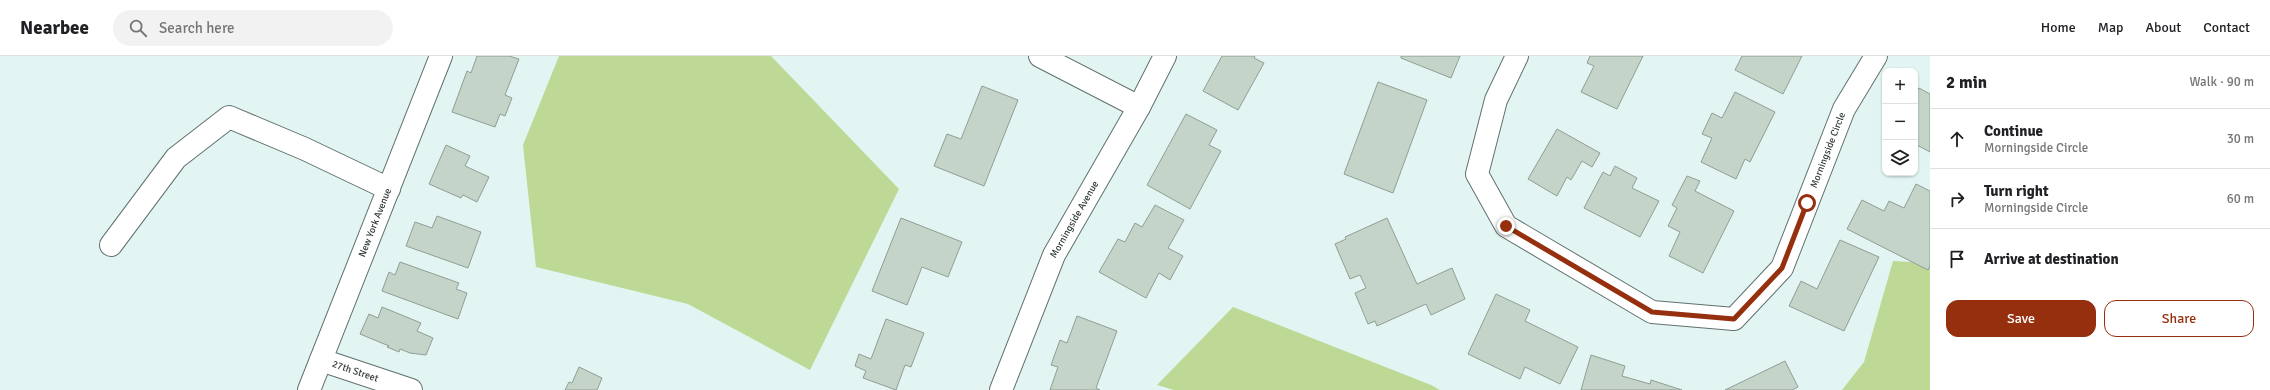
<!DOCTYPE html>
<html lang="en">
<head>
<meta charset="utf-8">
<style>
	body { margin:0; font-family:Signika,sans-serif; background:#f2f2f2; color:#202124 }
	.controls { position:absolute; right:12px; top:12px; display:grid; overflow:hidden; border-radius:8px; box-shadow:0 1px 3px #0004 }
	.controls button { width:36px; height:36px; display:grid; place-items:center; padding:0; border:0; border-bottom:1px solid #e0e0e0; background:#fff; color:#202124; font:20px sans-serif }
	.stop { position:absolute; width:12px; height:12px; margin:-9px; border:3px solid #962f0d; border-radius:50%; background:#fff }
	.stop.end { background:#962f0d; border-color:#fff; box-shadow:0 1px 4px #0008 }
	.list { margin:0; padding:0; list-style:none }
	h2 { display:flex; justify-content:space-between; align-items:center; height:52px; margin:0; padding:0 16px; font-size:17px }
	h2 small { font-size:13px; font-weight:400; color:#757577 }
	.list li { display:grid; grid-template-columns:26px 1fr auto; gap:12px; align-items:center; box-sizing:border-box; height:60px; padding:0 16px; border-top:1px solid #e0e0e0 }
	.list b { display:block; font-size:15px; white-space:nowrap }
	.list p { margin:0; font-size:13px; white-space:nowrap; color:#757577 }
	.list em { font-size:13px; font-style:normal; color:#757577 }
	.actions { display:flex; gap:8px; padding:12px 16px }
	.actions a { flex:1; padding:9px 0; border:1px solid #962f0d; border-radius:12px; text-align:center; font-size:14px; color:#962f0d }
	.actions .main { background:#962f0d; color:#fff }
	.icon { flex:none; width:22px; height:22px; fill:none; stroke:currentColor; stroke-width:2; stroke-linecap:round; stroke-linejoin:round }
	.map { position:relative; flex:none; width:1930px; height:334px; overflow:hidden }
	header { display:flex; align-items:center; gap:24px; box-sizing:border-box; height:56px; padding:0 20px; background:#fff; border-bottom:1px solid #e0e0e0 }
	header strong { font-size:19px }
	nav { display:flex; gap:22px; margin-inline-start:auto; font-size:14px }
	.search { width:280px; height:36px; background:#f2f2f2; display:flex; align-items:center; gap:10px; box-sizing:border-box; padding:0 14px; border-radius:22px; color:#757577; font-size:15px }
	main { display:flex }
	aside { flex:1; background:#fff }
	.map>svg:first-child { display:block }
</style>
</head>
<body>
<header>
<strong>Nearbee</strong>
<div class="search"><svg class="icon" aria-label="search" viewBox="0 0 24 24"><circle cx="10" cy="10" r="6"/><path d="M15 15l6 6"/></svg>Search here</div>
<nav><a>Home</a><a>Map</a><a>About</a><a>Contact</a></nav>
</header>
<main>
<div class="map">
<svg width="1930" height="334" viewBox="0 0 1930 334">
	<rect width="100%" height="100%" fill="#e2f5f2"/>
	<path fill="#bed895" d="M559 0H771L899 133 810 314 688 248 536 211 523 89Z
		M1893 205 1930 207V334H1842L1864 306Z
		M1233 251 1431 329 1440 334H1174L1157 329Z"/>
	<path fill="#c5d4c9" stroke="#909e94" d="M477 0H509L519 3 505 39 512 42 505 60 500 58 495 71 452 56 467 15 471 17Z
		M1222 0H1255L1254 2 1264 7 1238 54 1203 35Z
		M1401 0H1460L1451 22 1401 2Z
		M1590 0H1643L1617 53 1581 36 1594 10 1587 7Z
		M1742 0H1802L1783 38 1735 14Z
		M1378 26 1427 44 1393 137 1344 118Z
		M982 30 1018 44 984 130 934 110 947 78 961 83Z
		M1919 32 1930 38V96L1915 88V39Z
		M1735 36 1775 56 1750 106 1745 103 1736 123 1701 106 1712 82 1702 78 1712 57 1722 62Z
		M1186 58 1217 74 1209 89 1221 95 1190 153 1147 129Z
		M1557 73 1600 97 1592 111 1582 105 1571 124 1567 121 1557 140 1528 123Z
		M446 89 470 100 465 110 489 121 477 146 463 139 461 142 429 128Z
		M1615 110 1637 122 1632 132 1659 145 1640 181 1584 152 1603 116 1610 120Z
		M1687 120 1700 125 1695 135 1734 155 1703 217 1669 200 1680 176 1668 170 1677 152 1672 149Z
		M1916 128 1930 135V210L1928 214 1847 173 1862 144 1884 155 1889 145 1904 152Z
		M1155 149 1184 164 1168 192 1183 200 1170 224 1159 217 1146 242 1099 216 1118 183 1125 186 1135 167 1142 171Z
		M437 160 481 176 468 212 406 190 415 166 432 172Z
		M901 162 962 186 948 221 922 211 907 249 872 235Z
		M1387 162 1417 228 1452 212 1465 243 1431 259 1426 248 1377 270 1375 265 1368 268 1355 237 1366 232 1360 219 1350 223 1335 188 1346 183 1345 181Z
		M1840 184 1879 201 1844 275 1789 250 1801 225 1817 233Z
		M400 206 459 227 456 233 467 237 458 263 382 235 389 216 395 219Z
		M1496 238 1530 254 1525 265 1578 291 1560 328 1525 311 1520 323 1468 298Z
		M382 251 421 267 417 275 433 282 426 299 410 297 400 293 399 296 387 291 389 290 360 278 369 258 378 262Z
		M1077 260 1117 275 1096 332 1100 334H1050L1058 311 1051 309 1060 284 1067 287Z
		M886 263 924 277 911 311 905 309 896 334 863 322 866 315 855 310 859 298 871 303Z
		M1591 299 1625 310 1622 320 1650 328 1651 324 1682 334H1581Z
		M1785 305 1798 331 1792 334H1725Z
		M579 311 602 322 597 334H565L569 326 572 327Z"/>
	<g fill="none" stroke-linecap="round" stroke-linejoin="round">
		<g stroke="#60716e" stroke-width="24">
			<g id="minor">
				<path d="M1040 0 1139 51"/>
				<path id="s1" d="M1517 0 1496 44 1477 118 1506 170 1652 256 1734 263 1782 212 1844 53 1876 0"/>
				<path d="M111 189 176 102 229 61 305 93 389 133"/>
				<path id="s2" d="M321 304 411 334"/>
				<path id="s3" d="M309 334 441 0"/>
				<path id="s4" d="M1001 334 1054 199 1139 51 1165 0"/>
			</g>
		</g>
		<use href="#minor" stroke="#fff" stroke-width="22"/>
	</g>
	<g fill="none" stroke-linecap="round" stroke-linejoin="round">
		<path stroke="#962f0d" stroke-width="5" d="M1506 170 1652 256 1734 263 1782 212 1807 147"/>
	</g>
	<g text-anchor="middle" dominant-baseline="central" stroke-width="4" stroke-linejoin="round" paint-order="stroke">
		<g font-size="10" fill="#323a38" stroke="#e2f5f2">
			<text stroke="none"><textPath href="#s1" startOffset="633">Morningside Circle</textPath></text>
			<text stroke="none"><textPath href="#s4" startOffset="186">Morningside Avenue</textPath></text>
			<text stroke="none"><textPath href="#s3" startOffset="180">New York Avenue</textPath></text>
			<text stroke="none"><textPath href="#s2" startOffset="36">27th Street</textPath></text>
		</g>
	</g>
</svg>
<div class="controls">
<button>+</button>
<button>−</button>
<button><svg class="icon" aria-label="layers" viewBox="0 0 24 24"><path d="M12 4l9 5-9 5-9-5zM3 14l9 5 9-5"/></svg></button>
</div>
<div class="stop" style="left:1807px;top:147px"></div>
<div class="stop end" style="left:1506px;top:170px"></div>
</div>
<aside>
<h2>2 min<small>Walk · 90 m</small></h2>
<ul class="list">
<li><svg class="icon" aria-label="ahead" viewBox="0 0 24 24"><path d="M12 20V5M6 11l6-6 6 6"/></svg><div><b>Continue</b><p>Morningside Circle</p></div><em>30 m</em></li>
<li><svg class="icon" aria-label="right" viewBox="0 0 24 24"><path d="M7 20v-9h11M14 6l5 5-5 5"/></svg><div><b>Turn right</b><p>Morningside Circle</p></div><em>60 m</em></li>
<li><svg class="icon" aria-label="arrive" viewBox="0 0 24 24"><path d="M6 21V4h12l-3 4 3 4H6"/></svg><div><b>Arrive at destination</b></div></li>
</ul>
<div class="actions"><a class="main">Save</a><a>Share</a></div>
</aside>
</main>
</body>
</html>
